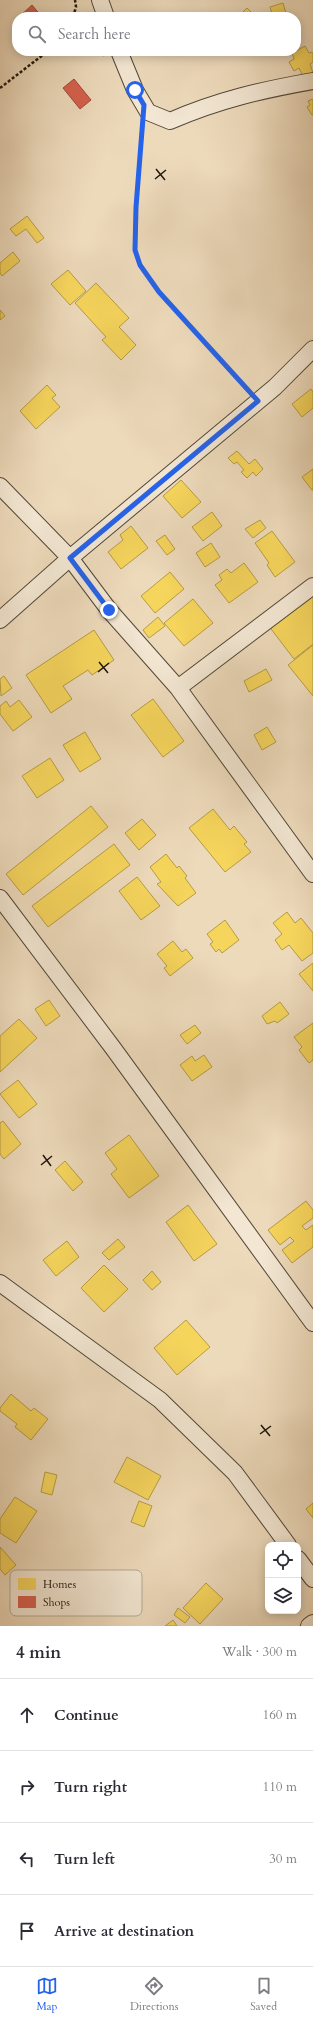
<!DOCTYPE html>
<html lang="en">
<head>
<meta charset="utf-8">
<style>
	body { margin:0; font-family:Cardo,serif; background:#f2f2f3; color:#2b2b33 }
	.controls { position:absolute; right:12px; bottom:12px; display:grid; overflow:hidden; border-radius:8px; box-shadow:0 2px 10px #0003 }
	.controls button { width:36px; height:36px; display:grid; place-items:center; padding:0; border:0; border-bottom:1px solid #e1e1e2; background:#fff; color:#2b2b33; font:20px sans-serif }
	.stop { position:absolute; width:12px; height:12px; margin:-9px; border:3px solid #2563eb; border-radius:50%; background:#fff }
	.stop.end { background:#2563eb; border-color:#fff; box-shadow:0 1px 4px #0008 }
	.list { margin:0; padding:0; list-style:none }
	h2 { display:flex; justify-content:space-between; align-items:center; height:52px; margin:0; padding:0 16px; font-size:17px }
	h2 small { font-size:13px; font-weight:400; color:#7c7c81 }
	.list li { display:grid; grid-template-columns:26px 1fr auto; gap:12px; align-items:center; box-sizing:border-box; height:72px; padding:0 16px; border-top:1px solid #e1e1e2 }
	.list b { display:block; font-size:15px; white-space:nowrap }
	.list em { font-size:13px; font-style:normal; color:#7c7c81 }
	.icon { flex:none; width:22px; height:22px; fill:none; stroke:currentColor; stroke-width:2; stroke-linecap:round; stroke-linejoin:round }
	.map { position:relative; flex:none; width:313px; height:1626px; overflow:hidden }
	.search { position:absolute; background:#fff; box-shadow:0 2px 10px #0003; left:12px; right:12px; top:12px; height:44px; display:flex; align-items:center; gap:10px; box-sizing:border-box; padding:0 14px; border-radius:16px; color:#7c7c81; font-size:15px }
	.sheet { height:340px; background:#fff }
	nav { display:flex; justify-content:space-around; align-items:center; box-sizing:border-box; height:56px; border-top:1px solid #e1e1e2; background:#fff; font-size:11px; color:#7c7c81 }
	nav a { display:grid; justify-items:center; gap:2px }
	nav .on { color:#2563eb }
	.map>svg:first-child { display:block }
</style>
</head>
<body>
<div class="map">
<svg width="313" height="1626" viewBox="0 0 313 1626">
	<rect width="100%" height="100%" fill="#eddabb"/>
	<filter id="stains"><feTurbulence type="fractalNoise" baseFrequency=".005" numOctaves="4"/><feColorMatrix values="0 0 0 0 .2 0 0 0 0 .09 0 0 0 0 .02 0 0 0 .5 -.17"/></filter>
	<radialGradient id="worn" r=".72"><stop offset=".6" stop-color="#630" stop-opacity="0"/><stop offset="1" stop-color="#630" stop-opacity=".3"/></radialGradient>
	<path fill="#f6d55c" stroke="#b59c45" d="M283 3 287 17H273L270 7Z
		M247 8 252 13 247 17 243 12Z
		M305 46 309 53 312 52 313 54V62L310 64 313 73 304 78 299 68 294 71 289 62 294 59 292 53Z
		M313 99V115H312L307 107 310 105 308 101Z
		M27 216 44 238 37 243 26 229 16 236 10 229Z
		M13 252 20 261 2 276 0 273V263Z
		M68 270 86 291 70 305 51 284Z
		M96 283 129 318 119 327 136 345 121 360 102 340 106 337 75 303Z
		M0 310 5 316 0 320Z
		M47 385 56 395 52 398 60 407 36 429 20 411Z
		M311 389 313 392V408L302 417 292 404Z
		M237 451 249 464 255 459 263 469 256 476 253 472 247 478 241 472 244 470 237 462 234 464 228 458Z
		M313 469V490H312L302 477Z
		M181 480 201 502 182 518 163 496Z
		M212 512 222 526 203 541 192 527Z
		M260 520 266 528 253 538 245 529Z
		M131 526 148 548 121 569 108 552 123 540 120 535Z
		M272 531 295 562 275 577 267 565 269 563 255 543Z
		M165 535 175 549 167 555 156 541Z
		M211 543 220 557 205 567 196 553Z
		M244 563 258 582 229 603 215 585 222 580 219 575 227 569 231 573Z
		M170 572 184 589 155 613 141 596Z
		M313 589V644L294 659 268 625Z
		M193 599 213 623 184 646 164 623Z
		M158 617 165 626 149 638 143 630Z
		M94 630 114 660 92 675 88 670 63 686 72 699 51 713 26 675Z
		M313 645V696L288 665Z
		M266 669 272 680 249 692 244 681Z
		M4 676 12 688 1 696 0 679Z
		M153 699 184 741 163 757 131 715Z
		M19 700 32 717 13 731 0 714V706L6 701 10 707Z
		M267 727 276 742 262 750 254 735Z
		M85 732 101 759 80 772 63 745Z
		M50 758 64 780 37 798 22 776Z
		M91 806 108 827 23 895 6 874Z
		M213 809 230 830 234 826 247 842 244 844 251 852 225 872 189 828Z
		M142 819 156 835 139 850 125 833Z
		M114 844 130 865 48 927 32 906Z
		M166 854 177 868 179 866 187 876 185 878 196 893 178 906 157 884 161 882 150 867Z
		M137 877 160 906 141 920 119 891Z
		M287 912 295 923 301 918 313 933V953L302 961 289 945 282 950 275 940 282 934 273 923Z
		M225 920 239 940 222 953 219 949 216 952 210 944 213 942 207 934Z
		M173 941 182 952 186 949 193 958 170 976 164 968 167 966 157 954Z
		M313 963V991L299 974Z
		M49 1000 60 1016 46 1026 35 1009Z
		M280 1002 289 1014 277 1023 275 1021 267 1024 262 1016Z
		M19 1019 37 1038 0 1072V1036Z
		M313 1023V1060L309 1063 299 1050 302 1047 294 1037Z
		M195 1025 201 1033 187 1044 180 1035Z
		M204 1055 212 1067 192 1081 180 1065 192 1056 195 1061Z
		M18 1080 37 1104 19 1118 0 1094Z
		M3 1121 21 1144 4 1159 0 1154V1123Z
		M129 1135 159 1176 129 1198 111 1174 117 1169 105 1153Z
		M65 1161 83 1182 73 1191 55 1170Z
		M306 1201 313 1210V1218L302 1226 306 1230 313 1225V1247L292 1263 282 1250 294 1241 290 1237 280 1245 268 1230Z
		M188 1205 217 1244 194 1261 166 1222Z
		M118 1239 125 1247 109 1260 102 1253Z
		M67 1241 79 1257 56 1276 43 1260Z
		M104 1265 128 1289 104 1312 81 1288Z
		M152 1271 161 1282 152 1290 143 1280Z
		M186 1320 210 1347 177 1375 154 1348Z
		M11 1394 31 1411 34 1408 48 1419 31 1440 15 1427 17 1424 0 1411V1408Z
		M127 1457 161 1476 148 1500 114 1482Z
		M45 1472 57 1475 52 1495 41 1492Z
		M15 1497 37 1511 16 1543 0 1533V1519Z
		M139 1501 152 1506 144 1527 131 1522Z
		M313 1503V1518L306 1509Z
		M0 1547 16 1565 5 1575 0 1569Z
		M206 1583 223 1599 200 1624 183 1608Z
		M178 1608 190 1617 185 1623 174 1615Z
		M173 1620 177 1626H165Z"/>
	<path fill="#d6604d" stroke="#9f4a3a" d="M32 5 42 17H19Z
		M74 79 91 100 80 109 63 88Z"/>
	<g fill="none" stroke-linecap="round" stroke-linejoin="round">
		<g stroke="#524739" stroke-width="18">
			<path id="street" d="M100 0 106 17
				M119 51 135 90 148 112 170 121C218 100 262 90 313 81
				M313 349 275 387 70 558 109 610 178 688 313 586
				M0 486 70 558 0 620
				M178 688 313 874
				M0 898 113 1048 313 1323
				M0 1283 160 1400 235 1473 288 1545
				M298 1559 313 1579
				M309 1626 313 1623"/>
		</g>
		<path stroke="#1e160e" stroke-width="2.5" stroke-dasharray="3 2" stroke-linecap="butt" d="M73 17 76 7 75 0
			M87 51 104 55
			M0 88 48 51
			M143 126 136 207 135 250 140 265 159 292 248 391"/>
		<use href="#street" stroke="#f3e7d3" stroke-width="16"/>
	</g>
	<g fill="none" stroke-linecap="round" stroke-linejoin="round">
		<path stroke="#2563eb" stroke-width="5" d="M109 610 70 558 258 401 159 292 140 265 135 250 136 207 144 105 135 90"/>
	</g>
	<path fill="none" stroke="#1e160e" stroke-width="1.5" d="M156 169 165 180M155 179 166 170M99 662 108 673M98 672 109 663M43 1155 51 1166M41 1165 52 1156M261 1425 270 1436M260 1434 271 1426"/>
	<rect x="10" y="1570" width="132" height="46" rx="6" fill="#f3e7d3" stroke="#b3a898" stroke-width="1"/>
	<rect x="18" y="1578" width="18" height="12" fill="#f6d55c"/>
	<rect x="18" y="1596" width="18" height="12" fill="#d6604d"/>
	<g font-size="11" fill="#1e160e">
		<text x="43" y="1588">Homes</text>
		<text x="43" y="1606">Shops</text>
	</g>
	<rect width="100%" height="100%" filter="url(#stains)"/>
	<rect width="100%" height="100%" fill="url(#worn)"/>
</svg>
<div class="controls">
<button><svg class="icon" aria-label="locate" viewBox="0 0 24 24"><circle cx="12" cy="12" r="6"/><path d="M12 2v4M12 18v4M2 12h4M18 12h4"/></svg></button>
<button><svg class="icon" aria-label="layers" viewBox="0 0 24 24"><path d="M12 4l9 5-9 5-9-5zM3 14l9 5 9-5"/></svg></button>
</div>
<div class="stop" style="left:135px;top:90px"></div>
<div class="stop end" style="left:109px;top:610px"></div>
<div class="search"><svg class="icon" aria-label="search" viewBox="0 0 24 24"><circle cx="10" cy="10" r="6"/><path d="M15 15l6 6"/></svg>Search here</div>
</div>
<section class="sheet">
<h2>4 min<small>Walk · 300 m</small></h2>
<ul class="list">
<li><svg class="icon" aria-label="ahead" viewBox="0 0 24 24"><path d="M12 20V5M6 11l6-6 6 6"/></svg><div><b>Continue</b></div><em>160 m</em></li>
<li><svg class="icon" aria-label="right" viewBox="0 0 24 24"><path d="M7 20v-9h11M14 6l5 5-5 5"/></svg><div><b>Turn right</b></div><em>110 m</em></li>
<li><svg class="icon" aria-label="left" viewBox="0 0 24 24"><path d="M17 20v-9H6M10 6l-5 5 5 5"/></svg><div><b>Turn left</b></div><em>30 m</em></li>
<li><svg class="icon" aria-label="arrive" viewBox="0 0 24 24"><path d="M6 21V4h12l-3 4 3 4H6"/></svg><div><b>Arrive at destination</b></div></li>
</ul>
</section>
<nav>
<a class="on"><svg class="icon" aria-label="map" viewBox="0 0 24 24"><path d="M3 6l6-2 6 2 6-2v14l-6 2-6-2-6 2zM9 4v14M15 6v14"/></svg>Map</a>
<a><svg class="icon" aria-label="directions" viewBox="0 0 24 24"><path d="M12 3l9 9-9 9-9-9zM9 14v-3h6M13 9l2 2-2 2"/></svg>Directions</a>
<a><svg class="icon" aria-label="saved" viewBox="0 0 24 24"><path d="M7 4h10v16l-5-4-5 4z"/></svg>Saved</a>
</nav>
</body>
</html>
